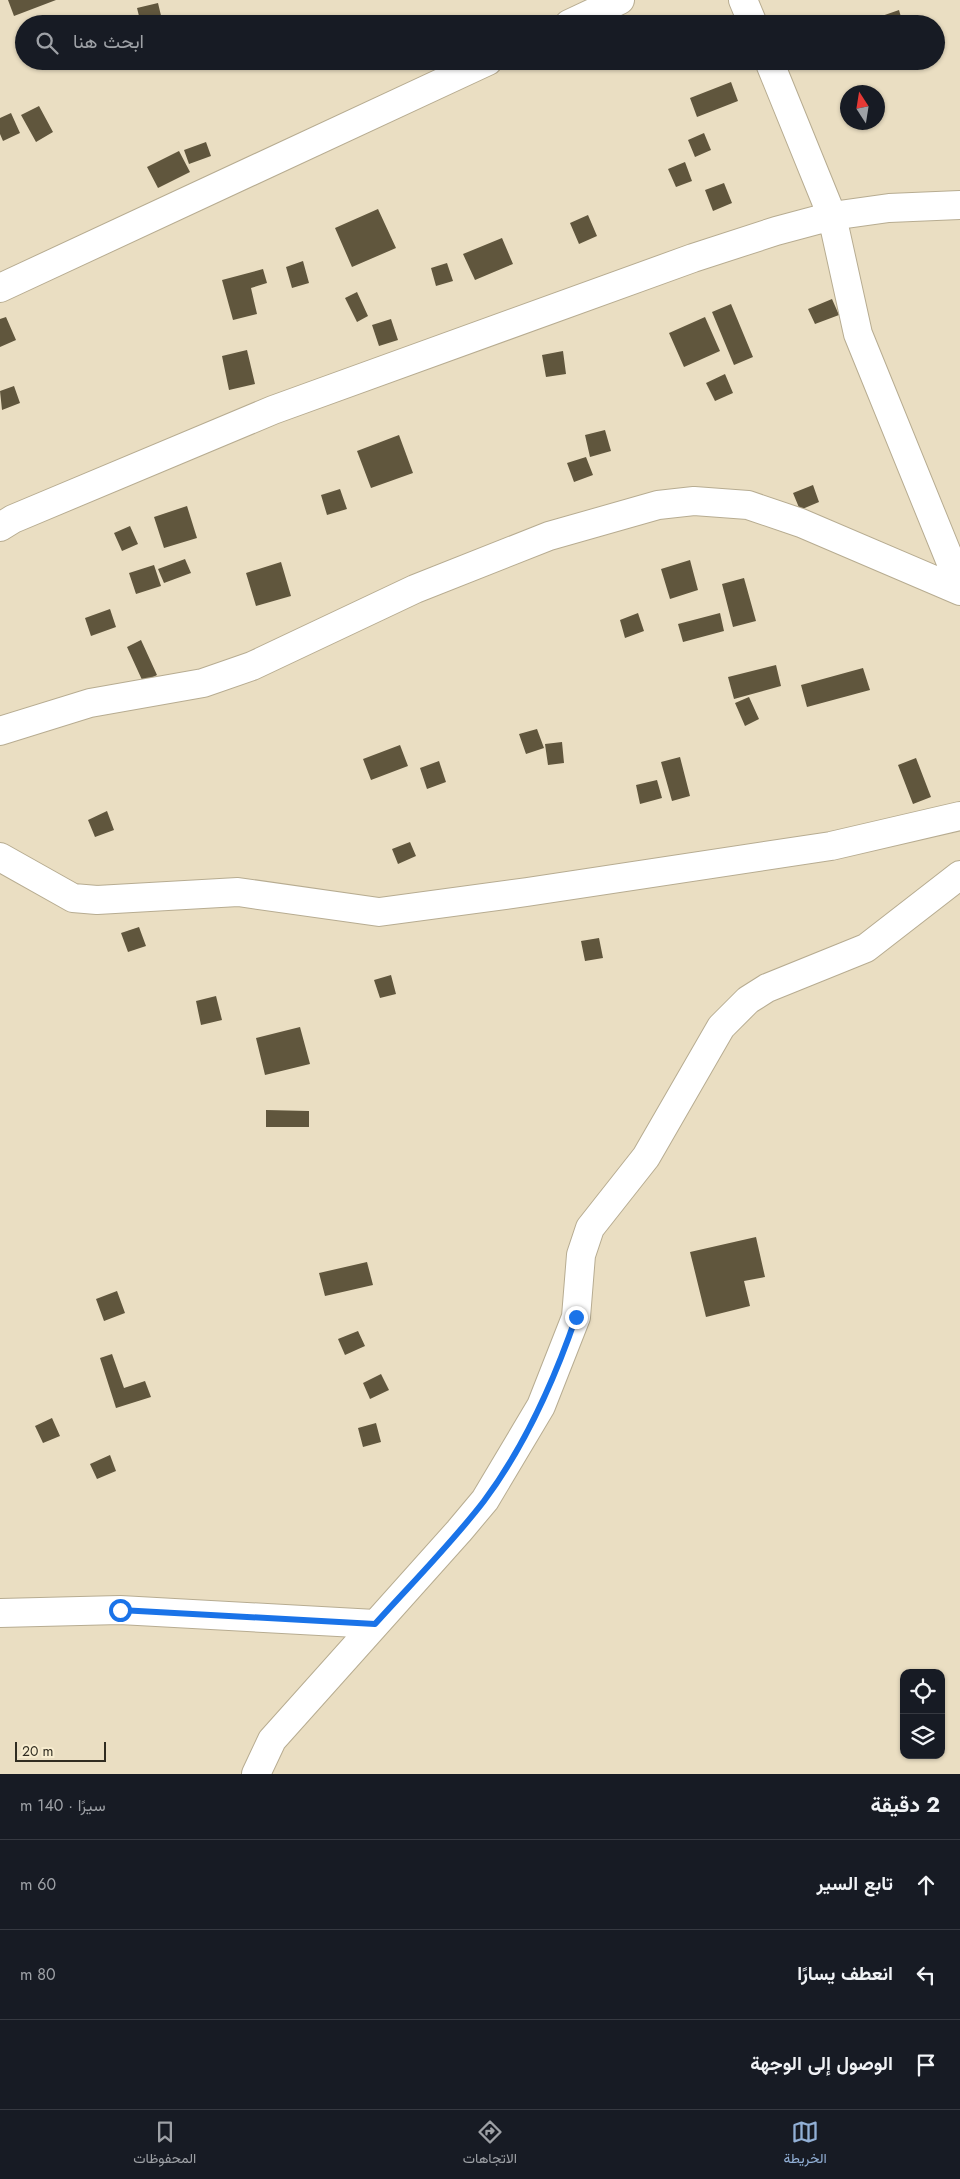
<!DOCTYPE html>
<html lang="ar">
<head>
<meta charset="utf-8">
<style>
	body { margin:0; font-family:Jost,Vazirmatn,sans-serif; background:#20242c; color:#f1f3f6; direction:rtl }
	.controls { position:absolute; right:15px; bottom:15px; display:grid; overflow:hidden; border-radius:10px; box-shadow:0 1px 4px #0004 }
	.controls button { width:45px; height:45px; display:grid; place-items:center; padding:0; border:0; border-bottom:1px solid #363941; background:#171b24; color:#f1f3f6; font:25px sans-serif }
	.compass { position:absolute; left:840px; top:85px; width:45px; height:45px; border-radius:50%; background:#171b24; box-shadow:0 1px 4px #0004; rotate:348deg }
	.scale { position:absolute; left:15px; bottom:12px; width:91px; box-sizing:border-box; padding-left:5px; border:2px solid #302c21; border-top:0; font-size:14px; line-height:18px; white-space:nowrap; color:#302c21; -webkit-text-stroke:4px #f7eccf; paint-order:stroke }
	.stop { position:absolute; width:15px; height:15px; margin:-11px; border:4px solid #1a73e8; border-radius:50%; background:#fff }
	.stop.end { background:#1a73e8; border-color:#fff; box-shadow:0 1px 5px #0008 }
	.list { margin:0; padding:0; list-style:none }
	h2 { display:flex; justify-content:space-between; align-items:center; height:65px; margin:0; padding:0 20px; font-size:21px }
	h2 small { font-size:16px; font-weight:400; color:#9ea1a6 }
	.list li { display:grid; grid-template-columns:32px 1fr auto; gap:15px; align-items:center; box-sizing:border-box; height:90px; padding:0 20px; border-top:1px solid #363941 }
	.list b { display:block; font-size:19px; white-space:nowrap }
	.list em { font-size:16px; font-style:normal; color:#9ea1a6 }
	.icon { flex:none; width:28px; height:28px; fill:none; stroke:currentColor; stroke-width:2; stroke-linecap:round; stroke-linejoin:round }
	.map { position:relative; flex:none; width:960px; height:1774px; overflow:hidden; direction:ltr }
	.search { position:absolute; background:#171b24; box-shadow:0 1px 4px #0004; left:15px; right:15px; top:15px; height:55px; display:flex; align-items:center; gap:12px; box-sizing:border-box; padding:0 18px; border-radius:28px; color:#9ea1a6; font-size:19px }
	.sheet { height:335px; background:#171b24 }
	nav { display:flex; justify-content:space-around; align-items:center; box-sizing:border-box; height:70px; border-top:1px solid #363941; background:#171b24; font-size:14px; color:#9ea1a6 }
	nav a { display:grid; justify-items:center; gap:2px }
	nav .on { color:#92b0d6 }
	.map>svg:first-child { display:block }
</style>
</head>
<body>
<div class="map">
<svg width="960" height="1774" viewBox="0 0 960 1774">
	<rect width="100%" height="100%" fill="#eadec2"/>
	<path fill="#60563d" d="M8 0H56L14 16Z
		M158 3 163 24H141L137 8Z
		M899 10 903 24H881L879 17Z
		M731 82 738 101 697 117 690 98Z
		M39 106 53 132 36 142 21 115Z
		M11 113 20 133 3 141 0 134V118Z
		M704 133 711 150 695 157 688 140Z
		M206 142 211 156 189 164 184 150Z
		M179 151 190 172 158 188 147 167Z
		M685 162 692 181 676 187 668 169Z
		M724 183 732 203 713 211 705 190Z
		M378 209 396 248 352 267 335 228Z
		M588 215 597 236 579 244 570 223Z
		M502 238 513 264 475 280 463 254Z
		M303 261 309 283 292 288 286 267Z
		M447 263 453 281 436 286 431 268Z
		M263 269 267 283 251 288 257 314 233 320 222 280Z
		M357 292 368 316 357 322 345 298Z
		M832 299 839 315 815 324 808 309Z
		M731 304 753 357 734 365 712 312Z
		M6 317 16 340 0 347V319Z
		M705 317 720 351 684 367 669 333Z
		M391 319 398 340 379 346 372 325Z
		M247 350 255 384 229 390 222 356Z
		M563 351 566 374 546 377 542 355Z
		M725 374 733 393 715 401 706 383Z
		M14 386 20 403 2 410 0 391Z
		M605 430 611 451 590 457 585 435Z
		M399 435 413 473 371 488 357 451Z
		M586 457 593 475 574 482 567 463Z
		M813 485 819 502 800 510 793 493Z
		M340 489 347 509 327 515 321 495Z
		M187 506 197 538 164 548 154 517Z
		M130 526 138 544 122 551 114 533Z
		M185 559 191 573 164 583 158 569Z
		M690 560 698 590 670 599 661 569Z
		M281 562 291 596 256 606 246 573Z
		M154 565 161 586 136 594 129 573Z
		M744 578 756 621 733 627 722 584Z
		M110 609 116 627 91 636 85 618Z
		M638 613 644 631 625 638 620 620Z
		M720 613 724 631 683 642 678 624Z
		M141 640 157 675 143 682 127 647Z
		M776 665 781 686 734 699 728 677Z
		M863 668 870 690 807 707 801 685Z
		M749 697 759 719 745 726 735 703Z
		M537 729 544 748 526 754 519 734Z
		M562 742 564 763 548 765 545 744Z
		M400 745 408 766 371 780 363 759Z
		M680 757 690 796 672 801 661 762Z
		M916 758 931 797 913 804 898 765Z
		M439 761 446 782 427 789 420 768Z
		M657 780 662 798 640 804 636 785Z
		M107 811 114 830 95 837 88 820Z
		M410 842 416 856 398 864 392 849Z
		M139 927 146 946 128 952 121 933Z
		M599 938 603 958 585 961 581 941Z
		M391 975 396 994 380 998 374 980Z
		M216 996 222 1020 201 1025 196 1001Z
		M300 1027 310 1064 265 1075 256 1038Z
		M266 1110 309 1111V1127H266Z
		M756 1237 765 1277 744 1281 750 1306 706 1317 690 1252Z
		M367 1262 373 1285 325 1296 319 1273Z
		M117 1291 125 1313 104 1321 96 1299Z
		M358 1331 365 1346 345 1355 338 1339Z
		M112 1354 124 1388 145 1381 151 1397 116 1408 100 1358Z
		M381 1374 389 1390 370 1399 363 1383Z
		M52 1418 60 1436 43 1443 35 1426Z
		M376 1423 381 1442 363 1447 358 1428Z
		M110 1455 116 1471 97 1479 90 1464Z"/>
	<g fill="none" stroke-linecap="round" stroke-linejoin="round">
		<g stroke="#b7ac91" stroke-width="30">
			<path id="minor" d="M743 0 753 24
				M569 24 620 0
				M769 61 832 216 858 334 960 585
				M0 288 488 61
				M0 527 13 519 273 410 693 258 776 231 832 216 889 208 960 205
				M0 731 90 703 203 683 252 666 415 589 549 536 658 505 694 501 748 505 801 523 960 591
				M0 857 73 898 97 900 238 892 379 912 527 892 831 846 960 816
				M0 1613 120 1610 375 1624
				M256 1774 272 1740 459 1531 485 1500 541 1406 576 1317 581 1255 590 1228 646 1157 721 1027 748 1000 767 988 866 948 960 875"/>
		</g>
		<use href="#minor" stroke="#fff" stroke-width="28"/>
	</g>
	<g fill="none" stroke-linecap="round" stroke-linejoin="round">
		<path stroke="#1a73e8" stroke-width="6" d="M120 1610 375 1624C412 1583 451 1544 484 1501 525 1446 554 1381 576 1317"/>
	</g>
</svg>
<div class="controls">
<button><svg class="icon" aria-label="locate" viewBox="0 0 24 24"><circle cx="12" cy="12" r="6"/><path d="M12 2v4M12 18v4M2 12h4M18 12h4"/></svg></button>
<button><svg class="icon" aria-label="layers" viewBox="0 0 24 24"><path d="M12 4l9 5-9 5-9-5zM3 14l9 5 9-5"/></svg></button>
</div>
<svg class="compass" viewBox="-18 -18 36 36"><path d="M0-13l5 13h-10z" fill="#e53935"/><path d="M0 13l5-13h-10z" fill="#9ea1a6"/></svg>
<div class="scale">20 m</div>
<div class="stop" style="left:120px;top:1610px"></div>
<div class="stop end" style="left:576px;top:1317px"></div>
<div class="search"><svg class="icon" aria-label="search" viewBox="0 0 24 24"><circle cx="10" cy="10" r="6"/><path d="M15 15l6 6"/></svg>ابحث هنا</div>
</div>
<section class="sheet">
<h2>2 دقيقة<small>سيرًا · 140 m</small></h2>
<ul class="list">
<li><svg class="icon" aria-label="ahead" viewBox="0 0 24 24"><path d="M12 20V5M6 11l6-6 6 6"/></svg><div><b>تابع السير</b></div><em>60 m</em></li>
<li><svg class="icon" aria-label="left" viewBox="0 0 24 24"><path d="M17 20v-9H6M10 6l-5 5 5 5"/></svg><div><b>انعطف يسارًا</b></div><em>80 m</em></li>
<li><svg class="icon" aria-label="arrive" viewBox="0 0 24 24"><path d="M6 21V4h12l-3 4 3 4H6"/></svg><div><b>الوصول إلى الوجهة</b></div></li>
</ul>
</section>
<nav>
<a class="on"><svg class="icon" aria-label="map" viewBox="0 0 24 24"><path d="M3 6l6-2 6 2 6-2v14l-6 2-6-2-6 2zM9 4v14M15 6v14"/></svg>الخريطة</a>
<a><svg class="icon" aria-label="directions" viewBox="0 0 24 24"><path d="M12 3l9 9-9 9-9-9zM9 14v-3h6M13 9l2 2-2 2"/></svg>الاتجاهات</a>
<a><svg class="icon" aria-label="saved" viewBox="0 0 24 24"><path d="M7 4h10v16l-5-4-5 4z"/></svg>المحفوظات</a>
</nav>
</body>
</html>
